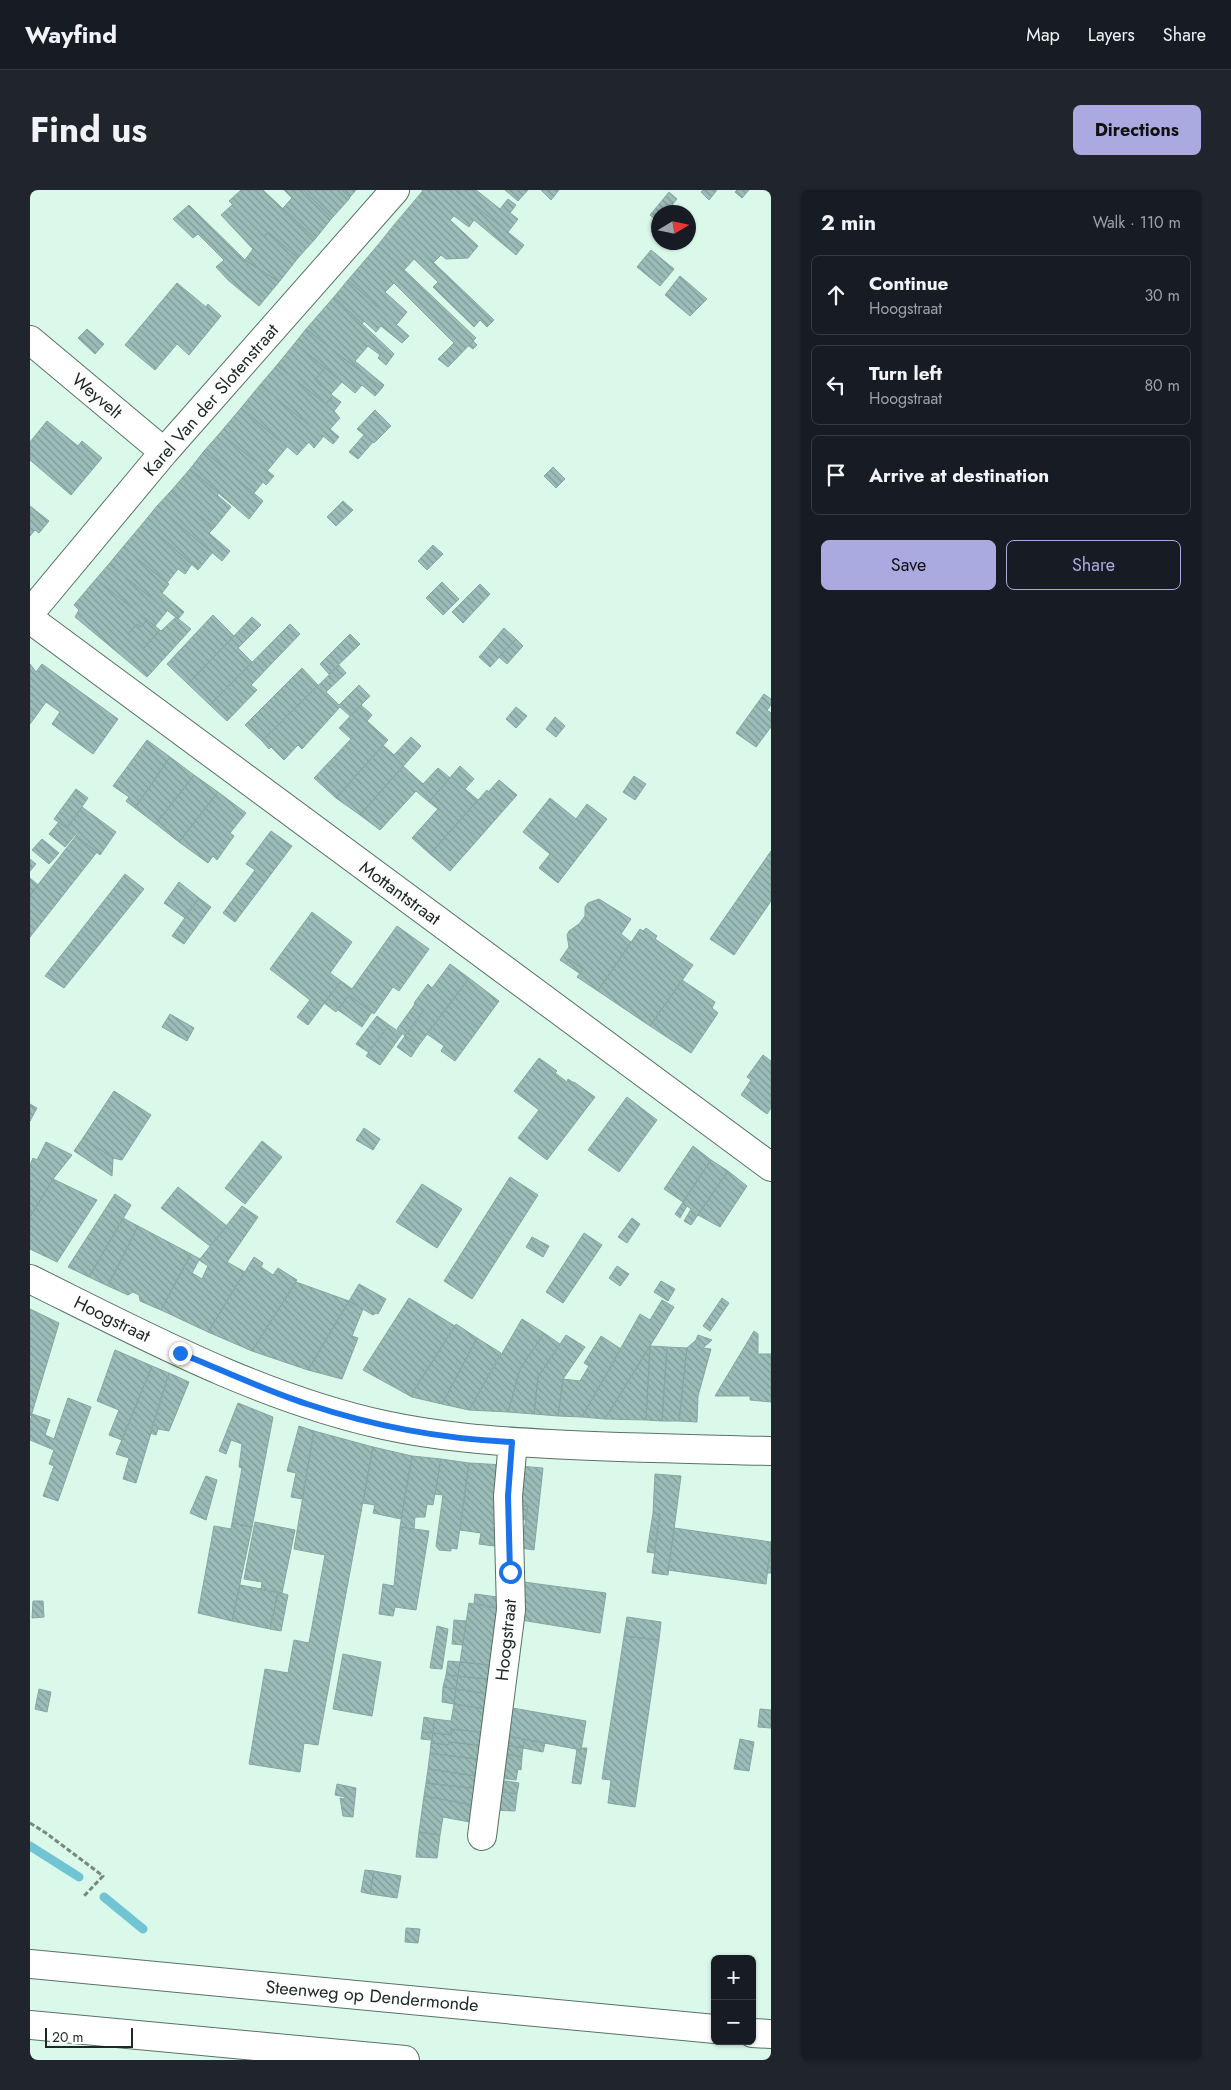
<!DOCTYPE html>
<html lang="en">
<head>
<meta charset="utf-8">
<style>
	body { margin:0; font-family:Jost,sans-serif; background:#20242c; color:#f1f3f6 }
	.controls { position:absolute; right:15px; bottom:15px; display:grid; overflow:hidden; border-radius:8px; box-shadow:0 1px 4px #0004 }
	.controls button { width:45px; height:45px; display:grid; place-items:center; padding:0; border:0; border-bottom:1px solid #363941; background:#171b24; color:#f1f3f6; font:25px sans-serif }
	.compass { position:absolute; left:621px; top:15px; width:45px; height:45px; border-radius:50%; background:#171b24; box-shadow:0 1px 4px #0004; rotate:80deg }
	.scale { position:absolute; left:15px; bottom:12px; width:88px; box-sizing:border-box; padding-left:5px; border:2px solid #1d2823; border-top:0; font-size:14px; line-height:18px; white-space:nowrap; color:#1d2823; -webkit-text-stroke:4px #fefefe; paint-order:stroke }
	.stop { position:absolute; width:15px; height:15px; margin:-11px; border:4px solid #1a73e8; border-radius:50%; background:#fff }
	.stop.end { background:#1a73e8; border-color:#fff; box-shadow:0 1px 5px #0008 }
	.list { margin:0; padding:0; list-style:none }
	h2 { display:flex; justify-content:space-between; align-items:center; height:65px; margin:0; padding:0 20px; font-size:21px }
	h2 small { font-size:16px; font-weight:400; color:#9ea1a6 }
	.list li { display:grid; grid-template-columns:32px 1fr auto; gap:15px; align-items:center; box-sizing:border-box; height:80px; margin:0 10px 10px; padding:0 10px; border:1px solid #363941; border-radius:8px }
	.list b { display:block; font-size:19px; white-space:nowrap }
	.list p { margin:0; font-size:16px; white-space:nowrap; color:#9ea1a6 }
	.list em { font-size:16px; font-style:normal; color:#9ea1a6 }
	.actions { display:flex; gap:10px; padding:15px 20px }
	.actions a { flex:1; padding:11px 0; border:1px solid #aaaae1; border-radius:8px; text-align:center; font-size:18px; color:#aaaae1 }
	.actions .main { background:#aaaae1; color:#111 }
	.icon { flex:none; width:28px; height:28px; fill:none; stroke:currentColor; stroke-width:2; stroke-linecap:round; stroke-linejoin:round }
	.map { position:relative; flex:none; width:741px; height:1870px; overflow:hidden; border-radius:8px }
	header { display:flex; align-items:center; gap:30px; box-sizing:border-box; height:70px; padding:0 25px; background:#171b24; border-bottom:1px solid #363941 }
	header strong { font-size:24px }
	nav { display:flex; gap:28px; margin-inline-start:auto; font-size:18px }
	.intro { display:flex; align-items:center; justify-content:space-between; box-sizing:border-box; height:120px; padding:0 30px }
	h1 { margin:0; font-size:35px }
	.button { padding:12px 22px; border-radius:8px; background:#aaaae1; color:#111; font-size:18px; font-weight:700 }
	main { display:flex; gap:30px; padding:0 30px }
	aside { flex:1; background:#171b24; border-radius:8px; box-shadow:0 1px 4px #0004 }
	.map>svg:first-child { display:block }
</style>
</head>
<body>
<header>
<strong>Wayfind</strong>
<nav><a>Map</a><a>Layers</a><a>Share</a></nav>
</header>
<div class="intro"><h1>Find us</h1><a class="button">Directions</a></div>
<main>
<div class="map">
<svg width="741" height="1870" viewBox="0 0 741 1870">
	<defs>
		<pattern id="building-back-hatch" width="6" height="6" patternUnits="userSpaceOnUse" patternTransform="scale(1.25)"><rect width="6" height="6" fill="#9bbcb8"/><path d="M-1 5l2 2M0 0l6 6M5-1l2 2" fill="none" stroke="#7e9995"/></pattern>
	</defs>
	<rect width="100%" height="100%" fill="#dbf9ea"/>
	<g fill="none" stroke-linecap="round" stroke-linejoin="round">
		<path stroke="#71c4d2" stroke-width="9" d="M0 1656 49 1687
			M74 1707 113 1739"/>
	</g>
	<path fill="url(#building-back-hatch)" stroke="#86a6a2" fill-rule="evenodd" d="M211 0H233L285 49 268 68 238 42 234 47 199 11Z
		M254 0H273L302 28 285 49 253 18 262 8Z
		M273 0H312L320 8 302 28Z
		M312 0H326L320 7Z
		M393 0H425L494 55 486 65 444 30 439 37 424 26 420 30 391 3Z
		M425 0H446L470 19 478 9 486 15 480 23 488 29 478 42Z
		M475 0H498L488 11Z
		M511 0H529L521 10Z
		M673 0H687L679 10 671 2Z
		M707 0H719L712 8 705 2Z
		M639 2 647 9 636 22H628V32L620 25Z
		M391 3 448 56 438 68 416 69 411 65 404 72 364 35Z
		M159 15 215 70 249 92 229 116 198 90 186 77 194 70 168 44 163 48 143 29Z
		M202 15 234 47 238 42 268 68 249 92 215 70 223 59 191 25Z
		M364 35 464 130 457 137 450 130 444 137 403 97 408 92 384 69 374 80 348 55Z
		M348 55 446 148 418 177 408 169 424 153 364 93 355 102 377 122 367 134 318 90Z
		M621 60 644 79 630 96 607 77Z
		M650 86 677 109 660 126 635 105Z
		M318 90 379 146 372 153 351 136 346 142 334 131 332 134 304 107Z
		M147 93 176 117 178 114 191 126 159 165 147 154 125 180 95 155Z
		M304 107 364 164 356 175 348 168 350 165 338 156 325 171 354 195 352 198 276 139Z
		M57 139 74 154 65 164 48 148Z
		M276 139 352 198 345 206 332 195 325 203 265 153Z
		M443 151 447 155 443 159 439 156Z
		M265 153 295 178 285 190 303 206 296 214 247 175Z
		M247 175 304 221 310 228 300 239 309 247 303 254 230 195Z
		M295 178 312 192 301 204 285 190Z
		M230 195 293 247 284 258 279 252 267 265 211 218Z
		M303 206 311 212 304 221 296 214Z
		M211 218 257 257 237 281 190 243Z
		M345 220 361 236 344 253 327 239Z
		M17 231 48 256 52 251 72 268 41 305 0 270V252Z
		M190 243 244 286 236 295 233 292 224 303 174 261Z
		M334 245 343 252 328 269 319 262Z
		M174 261 233 311 219 329 160 279Z
		M523 277 535 289 526 298 514 286Z
		M160 279 189 303 187 305 201 317 184 338 141 301Z
		M141 301 184 338 179 343 200 361 192 371 127 316Z
		M313 311 323 320 306 336 297 327Z
		M0 316 19 331 9 343 5 340 0 346Z
		M127 316 182 363 168 380 114 332Z
		M114 332 162 374 155 384 148 379 137 393 93 357Z
		M403 355 413 364 397 380 388 371Z
		M93 357 139 394 132 403 154 422 148 429 79 374Z
		M79 374 137 421 125 436 66 389Z
		M66 389 117 430 111 437 107 434 98 444 114 458 130 440 131 441 146 427 161 439 117 487 45 427 49 420 44 415Z
		M412 392 429 409 413 425 396 408Z
		M450 394 460 404 433 433 422 422Z
		M183 425 204 446 158 494 137 474Z
		M222 427 231 435 208 458 222 472 180 515 158 494Z
		M117 430 130 440 114 458 98 444 107 434 111 437Z
		M260 434 270 444 221 495 227 500 197 531 180 515Z
		M474 438 486 449 460 477 449 467Z
		M320 444 330 454 299 484 290 474Z
		M486 449 493 456 477 474 469 467Z
		M0 474 6 482 12 474 88 529 63 564 22 534 30 522 16 512 0 534Z
		M309 475 316 483 296 502 309 515 329 495 340 506 320 526 310 517 272 559 268 555 254 570 241 557 239 559 232 551Z
		M272 478 288 495 232 551 215 535Z
		M734 504 741 509V515L737 520 741 523V537L726 557 706 543Z
		M331 515 342 525 337 531 358 550 306 608 284 588 321 549 309 538Z
		M486 517 497 526 486 538 476 529Z
		M525 527 535 536 526 547 516 539Z
		M381 547 391 556 330 625 306 608 353 555 364 565Z
		M117 550 140 567 105 618 96 611 99 607 83 596Z
		M140 567 164 585 126 634 105 618Z
		M373 576 393 594 408 578 420 588 399 612 386 601 350 640 330 625Z
		M430 576 444 589 435 599 448 610 400 664 382 648 408 619 399 612Z
		M164 585 188 602 149 652 126 634Z
		M604 586 616 594 605 610 593 602Z
		M469 590 487 605 420 681 400 664 457 600 458 602Z
		M46 599 58 608 37 638 24 629Z
		M188 602 216 623 200 643 204 646 187 670 183 666 178 673 149 652Z
		M520 608 546 629 557 614 577 629 528 693 509 678 520 664 493 642Z
		M52 617 86 642 70 665 37 638Z
		M29 632 45 645 35 657 19 644Z
		M241 641 262 656 205 732 193 723 225 680 216 674Z
		M46 646 67 662 0 747V705Z
		M12 649 29 663 19 674 2 660Z
		M741 661V711L704 765 680 749Z
		M0 669 6 674 0 681Z
		M95 684 114 699 34 798 15 786Z
		M0 688 8 695 0 705Z
		M149 692 169 708 155 728 134 713Z
		M169 708 181 717 154 754 142 746Z
		M569 709 601 729 591 744 601 752 568 801 547 787 553 779 539 769 536 774 530 770 539 757 537 745 539 741 549 734 555 726V717L558 713Z
		M282 722 322 752 300 783 311 791 278 835 267 827 280 810 240 779Z
		M367 736 399 759 369 801 363 797 344 824 319 805 306 822 294 813 311 791 322 799Z
		M616 738 627 746 625 749 663 775 620 836 568 801 610 739 613 741Z
		M539 769 553 779 549 783 536 774Z
		M420 774 439 788 389 855 375 846 394 820 384 813 398 794 402 798Z
		M439 788 469 811 425 871 411 861 414 856 397 844Z
		M652 790 685 812 682 818 688 823 661 863 620 836Z
		M319 805 342 822 332 837 308 820Z
		M385 814 394 820 375 846 367 839Z
		M140 824 164 838 157 851 132 837Z
		M347 826 359 835 338 862 326 854Z
		M359 835 372 844 350 875 336 866Z
		M375 846 389 855 381 867 367 857Z
		M733 865 741 871V918L737 924 711 905 721 890 717 887Z
		M509 868 527 881 525 883 537 892 538 889 544 893V892L565 907 517 970 488 948 509 920 484 901Z
		M84 901 121 925 92 970 83 968 53 948Z
		M597 907 627 930 589 982 558 960Z
		M0 914 7 918 0 931Z
		M334 938 350 949 343 960 326 950Z
		M53 948 83 968 82 986 44 961Z
		M232 951 252 967 215 1014 195 998Z
		M16 952 42 965 23 989 0 1027V975L3 968 7 970Z
		M663 956 681 970 653 1012 634 999Z
		M681 970 698 981 661 1035 654 1031 661 1019 657 1016 650 1028 645 1024Z
		M698 981 717 996 690 1037 668 1025Z
		M480 987 508 1005 442 1109 414 1091Z
		M23 989 67 1010 27 1072 0 1059V1027Z
		M392 994 432 1019 407 1058 366 1032Z
		M148 997 197 1036 180 1056 131 1018Z
		M85 1004 101 1015 59 1087 38 1077Z
		M212 1016 228 1027 197 1072 215 1082 178 1142 131 1120 161 1064 170 1069ZM169 1070 178 1076 172 1089 162 1083Z
		M93 1028 108 1036 78 1096 59 1087Z
		M602 1028 610 1034 597 1053 588 1047Z
		M108 1036 161 1064 131 1120 110 1111 109 1105 103 1102 98 1105 78 1096Z
		M554 1043 572 1055 533 1113 516 1102Z
		M502 1047 519 1056 513 1067 496 1057Z
		M224 1067 233 1073 231 1077 243 1085 248 1078 267 1090 222 1161 178 1142Z
		M587 1076 599 1084 590 1096 579 1088Z
		M631 1091 645 1099 638 1111 624 1102Z
		M266 1092 319 1111 278 1180 222 1161Z
		M329 1094 356 1109 348 1124 346 1123 343 1125 319 1111Z
		M379 1108 425 1136 383 1202 382 1207 333 1180Z
		M692 1108 699 1113 680 1141 673 1136Z
		M632 1110 644 1117 575 1229 552 1227 610 1124 620 1130Z
		M319 1111 333 1119 322 1146 328 1148 312 1189 278 1180Z
		M0 1119 29 1133 1 1226 0 1225Z
		M492 1129 514 1143 490 1179 478 1222 439 1220Z
		M426 1134 447 1148 412 1214 382 1207 383 1202Z
		M724 1141 728 1144V1164H741V1212L720 1210V1206H685Z
		M514 1143 530 1154 508 1187 504 1224 478 1222 490 1179Z
		M536 1145 555 1157 533 1189 528 1226 504 1224 508 1187Z
		M668 1145 682 1150 673 1158 681 1159 668 1206 667 1232 649 1231 657 1158 666 1150Z
		M571 1146 591 1159 552 1227 528 1226 533 1189 550 1191 559 1176 554 1173Z
		M447 1148 471 1163 439 1220 412 1214Z
		M620 1156 637 1157 632 1231 616 1230Z
		M620 1156 616 1230 575 1229Z
		M637 1157 657 1158 649 1231H632Z
		M85 1160 122 1176 92 1250 79 1245 89 1220 67 1211Z
		M122 1176 139 1183 106 1293 93 1289 99 1268 86 1264Z
		M139 1183 159 1192 139 1241 128 1239 126 1245 120 1243Z
		M38 1208 61 1217 28 1311 13 1306 24 1276 19 1274 24 1260 0 1250V1231L2 1224 20 1230 15 1245 24 1249Z
		M208 1213 243 1227 222 1337 202 1333 212 1278 209 1277 212 1254 201 1250 196 1264 189 1261Z
		M269 1236 284 1241 272 1309 261 1307 266 1283 257 1281Z
		M284 1241 343 1257 288 1555 274 1553 270 1582 219 1574 235 1479 258 1483 264 1450 279 1453 295 1365 264 1359Z
		M343 1257 382 1266 371 1329 343 1323 345 1315 333 1313Z
		M382 1266 411 1269 403 1315 397 1314 395 1327H385L384 1339 370 1337Z
		M411 1269 439 1273 427 1359 421 1358V1361L409 1360 406 1356 413 1305 405 1304Z
		M439 1273 475 1275 464 1356 449 1354 451 1343 430 1340Z
		M488 1276 513 1278 504 1360 491 1358 498 1316 486 1315Z
		M625 1284 651 1286 638 1385 622 1383 630 1324 623 1323Z
		M176 1286 187 1290 176 1330 160 1323Z
		M486 1315 498 1316 495 1330 485 1328Z
		M623 1323 630 1324 624 1363 617 1362Z
		M225 1332 265 1340 252 1403 231 1400 232 1392 214 1389Z
		M202 1333 222 1337 202 1431 168 1423 184 1336 201 1339Z
		M370 1337 399 1341 386 1420 365 1417 363 1426 349 1424 353 1394 364 1396Z
		M644 1338 741 1352 736 1394 638 1380Z
		M741 1354V1383H737Z
		M486 1391 576 1403 570 1443 491 1430Z
		M210 1395 248 1402 240 1439 202 1431Z
		M248 1402 258 1405 251 1441 240 1439Z
		M445 1404 475 1408V1420L444 1413Z
		M3 1411H13L14 1427 2 1428Z
		M439 1413 475 1420 467 1476 430 1472Z
		M597 1427 631 1432 629 1450 594 1446Z
		M424 1430 436 1431 433 1455 422 1454Z
		M407 1436 418 1439 412 1479 400 1478Z
		M594 1446 629 1450 605 1617 578 1613 581 1590 572 1589Z
		M313 1464 351 1472 342 1526 303 1519Z
		M418 1471 430 1472 428 1486 416 1485Z
		M430 1472 467 1476 465 1490 428 1486Z
		M416 1485 428 1486 426 1499 413 1497Z
		M428 1486 465 1490 464 1505 426 1499Z
		M413 1497 426 1499 424 1514 412 1512Z
		M9 1499 21 1502 17 1522 5 1519Z
		M426 1499 464 1505 461 1520 424 1514Z
		M424 1514 461 1520 458 1543 421 1539V1545L403 1543 404 1529 421 1531Z
		M477 1517 556 1531 551 1560 472 1545Z
		M730 1519 741 1520V1538L728 1537Z
		M394 1527 404 1529 403 1543 392 1542Z
		M421 1539 458 1543 456 1556 419 1552 418 1555 401 1553 403 1543 421 1545Z
		M392 1542 403 1543 402 1550 391 1549Z
		M477 1546 494 1549 493 1558 475 1555Z
		M494 1549 515 1553 513 1562 493 1558Z
		M710 1549 724 1552 719 1581 704 1579Z
		M419 1552 456 1556 454 1570 400 1563 401 1553 418 1555Z
		M475 1555 493 1558 492 1567 473 1563Z
		M551 1558H557L551 1594 542 1593 547 1559 551 1560Z
		M400 1563 454 1570 452 1587 398 1579Z
		M472 1563 492 1567 491 1580 488 1579 486 1590 469 1588Z
		M398 1579 452 1587 451 1599 396 1593Z
		M469 1590 489 1593 487 1604 467 1601Z
		M396 1593 451 1599 448 1616 394 1606Z
		M307 1594 326 1598 323 1627 313 1626 310 1608 315 1609V1607L305 1605Z
		M464 1601 487 1604 485 1621 462 1620Z
		M394 1606 448 1616 445 1633 413 1627 410 1645 389 1642Z
		M389 1642 410 1645 407 1668 386 1667Z
		M335 1680 344 1681 340 1704 331 1702Z
		M344 1681 371 1686 367 1708 340 1704Z
		M376 1738 390 1739 388 1753 375 1752Z"/>
	<g fill="none" stroke-linecap="round" stroke-linejoin="round">
		<g stroke="#587266" stroke-width="30">
			<path id="minor" d="M0 150 134 262
				M0 423 134 262 365 0
				M0 429 741 977
				M0 1089C113 1145 230 1208 354 1235 409 1247 464 1251 520 1254 594 1258 667 1259 741 1261
				M452 1646 481 1420 478 1306 483 1252"/>
		</g>
		<g stroke="#587266" stroke-width="30">
			<path id="secondary" d="M0 1774 685 1839
				M0 1835 375 1870
				M722 1843 741 1844"/>
		</g>
		<path stroke="#758980" stroke-width="3" stroke-dasharray="5 2.5" stroke-linecap="butt" d="M0 1633 16 1643 73 1686 54 1706"/>
		<use href="#minor" stroke="#fff" stroke-width="28"/>
		<use href="#secondary" stroke="#fff" stroke-width="28"/>
	</g>
	<g fill="none" stroke-linecap="round" stroke-linejoin="round">
		<path stroke="#1a73e8" stroke-width="6" d="M150 1163C192 1180 234 1200 277 1214 343 1236 413 1249 482 1252L478 1306 480 1382"/>
	</g>
	<g text-anchor="middle" dominant-baseline="central" stroke-width="5" stroke-linejoin="round" paint-order="stroke">
		<g font-size="18" fill="#1d2823" stroke="#fefefe">
			<text transform="translate(67 206) rotate(40)">Weyvelt</text>
			<text transform="translate(181 210) rotate(-49)">Karel Van der Slotenstraat</text>
			<text transform="translate(370 703) rotate(36)">Mottantstraat</text>
			<text transform="translate(82 1129) rotate(26)">Hoogstraat</text>
			<text transform="translate(476 1450) rotate(-84)">Hoogstraat</text>
			<text transform="translate(342 1806) rotate(5)">Steenweg op Dendermonde</text>
		</g>
	</g>
</svg>
<div class="controls">
<button>+</button>
<button>−</button>
</div>
<svg class="compass" viewBox="-18 -18 36 36"><path d="M0-13l5 13h-10z" fill="#e53935"/><path d="M0 13l5-13h-10z" fill="#9ea1a6"/></svg>
<div class="scale">20 m</div>
<div class="stop" style="left:480px;top:1382px"></div>
<div class="stop end" style="left:150px;top:1163px"></div>
</div>
<aside>
<h2>2 min<small>Walk · 110 m</small></h2>
<ul class="list">
<li><svg class="icon" aria-label="ahead" viewBox="0 0 24 24"><path d="M12 20V5M6 11l6-6 6 6"/></svg><div><b>Continue</b><p>Hoogstraat</p></div><em>30 m</em></li>
<li><svg class="icon" aria-label="left" viewBox="0 0 24 24"><path d="M17 20v-9H6M10 6l-5 5 5 5"/></svg><div><b>Turn left</b><p>Hoogstraat</p></div><em>80 m</em></li>
<li><svg class="icon" aria-label="arrive" viewBox="0 0 24 24"><path d="M6 21V4h12l-3 4 3 4H6"/></svg><div><b>Arrive at destination</b></div></li>
</ul>
<div class="actions"><a class="main">Save</a><a>Share</a></div>
</aside>
</main>
</body>
</html>
